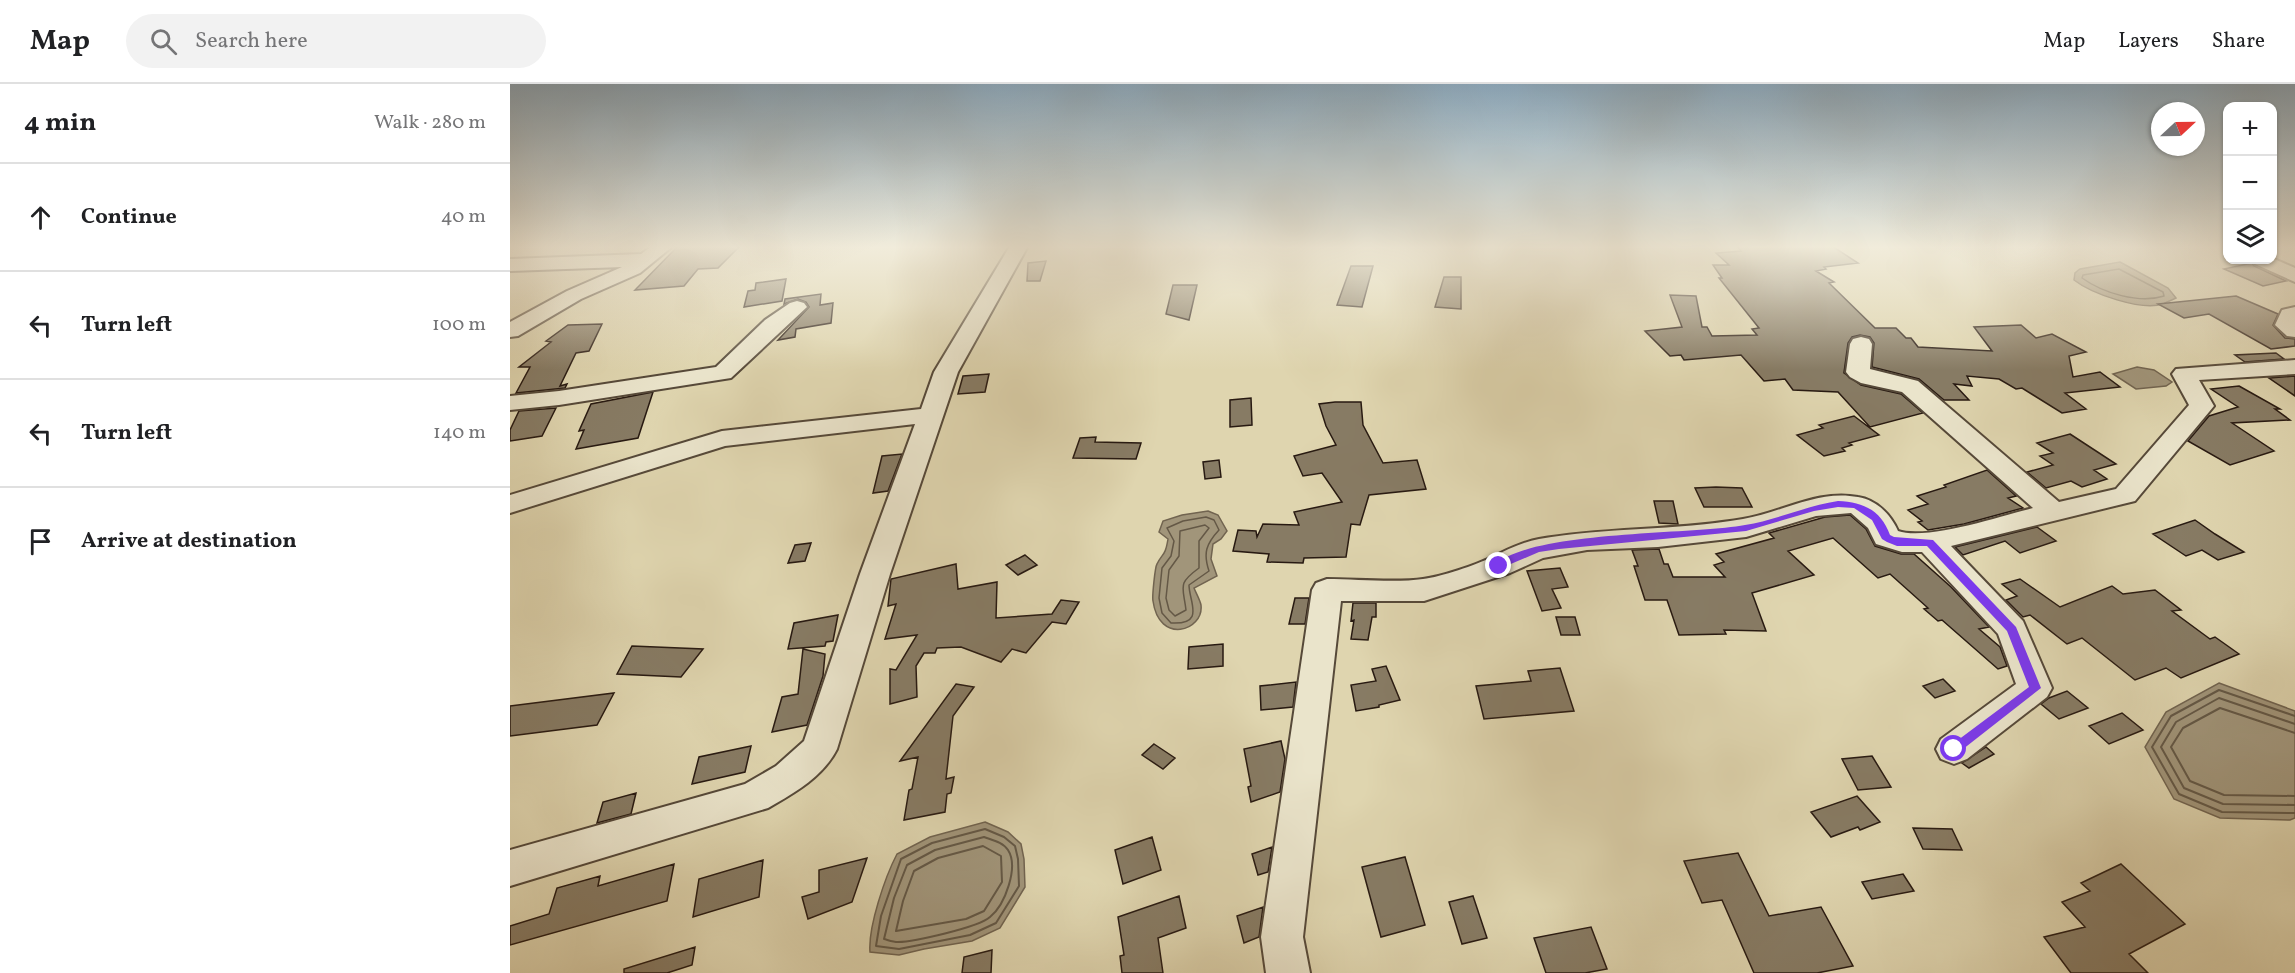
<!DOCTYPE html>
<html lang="en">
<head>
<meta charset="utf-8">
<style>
	body { margin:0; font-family:Vollkorn,serif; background:#f2f2f2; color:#202124 }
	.controls { position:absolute; right:18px; top:18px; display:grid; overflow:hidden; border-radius:12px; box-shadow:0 2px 4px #0004 }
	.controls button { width:54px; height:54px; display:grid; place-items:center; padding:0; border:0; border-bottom:2px solid #e0e0e0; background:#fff; color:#202124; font:30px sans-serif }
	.compass { position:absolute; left:1641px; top:18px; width:54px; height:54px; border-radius:50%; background:#fff; box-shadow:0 2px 4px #0004; rotate:68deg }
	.stop { position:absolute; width:18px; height:18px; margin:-14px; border:4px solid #7c3aed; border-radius:50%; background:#fff }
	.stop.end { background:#7c3aed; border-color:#fff; box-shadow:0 2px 6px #0008 }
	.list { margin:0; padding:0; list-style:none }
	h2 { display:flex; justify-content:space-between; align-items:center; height:78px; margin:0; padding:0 24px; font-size:26px }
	h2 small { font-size:20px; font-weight:400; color:#757577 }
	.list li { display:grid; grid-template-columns:39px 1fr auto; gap:18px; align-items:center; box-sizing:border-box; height:108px; padding:0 24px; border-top:2px solid #e0e0e0 }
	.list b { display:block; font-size:22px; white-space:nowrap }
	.list em { font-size:20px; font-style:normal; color:#757577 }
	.icon { flex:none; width:33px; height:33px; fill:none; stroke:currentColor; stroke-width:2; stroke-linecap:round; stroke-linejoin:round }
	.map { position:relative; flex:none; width:1785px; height:889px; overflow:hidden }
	header { display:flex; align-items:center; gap:36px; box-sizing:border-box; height:84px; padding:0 30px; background:#fff; border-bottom:2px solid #e0e0e0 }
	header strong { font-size:28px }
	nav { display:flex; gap:33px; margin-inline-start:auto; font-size:21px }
	.search { width:420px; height:54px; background:#f2f2f2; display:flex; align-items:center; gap:15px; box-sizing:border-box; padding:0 21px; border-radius:33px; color:#757577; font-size:22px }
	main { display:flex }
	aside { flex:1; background:#fff }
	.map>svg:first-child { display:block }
</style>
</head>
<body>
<header>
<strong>Map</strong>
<div class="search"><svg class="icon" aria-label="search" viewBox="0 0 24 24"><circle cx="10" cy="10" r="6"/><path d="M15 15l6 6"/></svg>Search here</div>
<nav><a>Map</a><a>Layers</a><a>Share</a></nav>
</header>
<main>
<aside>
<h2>4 min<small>Walk · 280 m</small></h2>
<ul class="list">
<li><svg class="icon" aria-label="ahead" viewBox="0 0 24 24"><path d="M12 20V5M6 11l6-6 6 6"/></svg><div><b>Continue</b></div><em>40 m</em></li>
<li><svg class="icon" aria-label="left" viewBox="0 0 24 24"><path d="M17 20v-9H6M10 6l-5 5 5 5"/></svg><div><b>Turn left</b></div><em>100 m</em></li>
<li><svg class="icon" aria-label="left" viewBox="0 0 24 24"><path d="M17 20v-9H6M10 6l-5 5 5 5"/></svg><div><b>Turn left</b></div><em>140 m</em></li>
<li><svg class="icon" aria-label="arrive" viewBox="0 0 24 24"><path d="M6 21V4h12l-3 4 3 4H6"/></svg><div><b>Arrive at destination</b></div></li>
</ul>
</aside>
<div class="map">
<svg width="1785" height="889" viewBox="0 0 1785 889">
	<rect width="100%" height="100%" fill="#dfd5af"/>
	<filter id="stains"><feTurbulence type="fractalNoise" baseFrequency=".00333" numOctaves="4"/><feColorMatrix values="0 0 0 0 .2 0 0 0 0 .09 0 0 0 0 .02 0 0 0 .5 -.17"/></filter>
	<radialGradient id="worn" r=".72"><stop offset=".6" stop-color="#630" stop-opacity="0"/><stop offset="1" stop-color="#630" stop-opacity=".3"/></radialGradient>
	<path fill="#a1957a" stroke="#716450" stroke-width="1.5" d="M1610 178 1658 204 1666 214C1662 216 1657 218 1653 220 1631 227 1582 210 1564 196L1565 189 1570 185Z
		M1627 283 1644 286 1662 298 1656 302 1626 305 1603 290Z
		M698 427 708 431 717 447 711 455 703 460 701 475 707 492 684 504C686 509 690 516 691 521 694 547 649 561 643 517 642 513 645 483 647 480 653 468 655 473 658 455L649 448 653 437 672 431Z
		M1709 599 1785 627V734L1780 736 1710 734 1664 715 1635 663 1656 628Z
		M475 738 498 748 511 760 514 775 515 803 490 844 462 857 414 865 389 871 360 868C358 843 375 793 387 770L420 753Z"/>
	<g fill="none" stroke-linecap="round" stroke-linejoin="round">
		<path stroke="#645846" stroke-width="1.5" d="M1609 185 1653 208 1654 212C1629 220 1593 209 1572 194L1573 191Z
			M696 433 704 436 709 446C696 460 693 469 699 487L679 501C679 518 696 541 661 539L652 529 649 514 652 484 661 472 664 457 657 444 673 437Z
			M695 441 699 444 689 457V484C667 500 673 502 676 526L665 532 659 526 656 514 659 486 669 472 670 447Z"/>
		<path stroke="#645846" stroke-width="2" d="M1785 632 1709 606 1661 632 1642 663 1669 710 1712 728 1785 729
			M1785 640 1709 614 1666 638 1651 663 1674 704 1713 720 1785 721
			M1785 649 1710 624 1673 644 1661 663 1680 697 1714 711 1785 712
			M475 745 494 753 505 762 508 775 509 802 486 839 460 851 389 865 366 862 371 832 391 775 422 759Z
			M474 753C482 756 493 758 498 766 509 783 495 821 480 833 469 843 404 858 388 858 383 858 378 856 374 855L384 814 397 781 425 766Z
			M473 762 491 772 492 798 474 827 456 835 386 847 393 817 404 787 428 774Z"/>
	</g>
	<path fill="#877b64" stroke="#281a12" stroke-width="1.5" d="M168 162H230L208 184 188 185 174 202 125 206Z
		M1227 162H1322L1348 179 1314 183 1316 185 1306 187 1324 198 1319 199 1365 244H1386L1396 254H1401L1408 263 1482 267 1464 243 1511 241 1526 254 1542 250 1576 268 1559 272 1563 293 1590 288 1610 303 1555 309 1576 325 1552 329 1512 304 1506 305 1489 295 1457 292 1462 302 1444 300 1459 316H1434L1409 295 1362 283 1364 259 1360 253 1350 251 1342 253 1338 259 1334 289 1351 301 1391 310 1413 329 1360 343 1328 308 1283 306 1275 295 1254 297 1231 271 1174 276 1171 271 1160 272 1135 247 1172 243 1160 211 1186 212 1192 243H1197L1202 252 1247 251 1242 245 1249 244 1209 194H1212L1203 181H1219L1206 169 1231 167Z
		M536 177 530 197H517L518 179Z
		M1742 179 1744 182 1776 197 1753 202 1714 185Z
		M841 182H863L852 223 827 221Z
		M934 193H951V225L925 223Z
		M276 195 272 217 234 223 238 207 245 206 246 199Z
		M663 201H687L679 236 656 230Z
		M311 210 310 221 323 219 321 239 286 245 285 253 268 256 299 223 296 218 288 215 274 220 275 215Z
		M1726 212 1768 230 1763 241 1775 254 1785 255V262L1761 265 1699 230 1674 234 1648 220Z
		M92 240 79 267 66 269 50 302 57 300 55 304 6 309 20 283H9L41 258 36 257 58 241Z
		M1766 269 1774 275 1735 278 1725 271Z
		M479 290 475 308 448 310 453 292Z
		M1785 292V312L1759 294Z
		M1729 302 1770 325H1765L1780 336 1722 339 1764 367 1720 381 1678 357 1699 332 1728 323 1701 305Z
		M143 308 128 354 66 365 74 346 69 347 81 320Z
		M741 314 742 341 720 343V316Z
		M825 318H851L853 341 873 379 907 376 916 405 859 411 850 441 841 440 836 473 794 474 793 479 757 478 759 470 723 467 728 446 746 447 747 453 753 440 789 441 784 428 832 418 812 389 793 392 784 372 826 361 816 342 809 320Z
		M46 324 32 352 0 357V346L9 327Z
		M1344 332 1369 351 1339 359 1342 361 1332 364 1335 367 1314 372 1287 351 1313 344 1309 341Z
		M1560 350 1606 380 1584 386 1597 395 1572 403 1561 397 1536 404 1517 388 1543 381 1530 372 1543 369 1527 359Z
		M586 353 585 358 631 359 626 375 563 374 570 354Z
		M392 370 378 407 363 409 372 372Z
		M709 376 711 393 695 395 693 378Z
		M1477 386 1506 412 1498 414 1513 424 1454 440 1418 446 1408 438 1412 437 1398 426 1418 420 1407 412 1436 403 1434 401Z
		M1206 403 1232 404 1242 423H1194L1185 404Z
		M1144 417H1163L1168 440 1149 439Z
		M1340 431 1356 445 1365 462 1391 470H1404L1441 503 1479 543 1469 545 1490 563 1497 582 1488 585 1432 536 1428 537 1414 525 1418 524 1380 490 1368 494 1323 454 1278 467 1304 491 1242 509 1256 547 1214 546 1216 550 1169 551 1157 516H1135L1124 482H1128L1122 466 1149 465 1154 480H1158L1163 493H1215L1204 481 1214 478 1206 470 1264 454 1259 449 1315 433Z
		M1685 436 1705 450 1734 468 1708 476 1692 466 1676 472 1643 450Z
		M1527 443 1546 457 1510 469 1495 457 1453 471 1445 463Z
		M301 459 295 477 278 479 285 461Z
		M515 471 527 481 508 491 496 481Z
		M446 480 448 505 487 498 486 534 542 530 551 516 569 518 556 540 542 538 516 569 502 565 491 578 451 563 427 564 425 569H414L406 582 407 613 380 620V585L386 586 407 551 375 555 386 520 378 522 381 495Z
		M1050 484 1058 503 1042 505 1051 524 1032 527 1017 487Z
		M1510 495 1550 523 1602 502 1613 510 1645 506 1671 526 1662 527 1700 555 1705 553 1729 570 1671 594 1656 584 1625 596 1572 554 1557 560 1520 531 1513 533 1496 516 1507 512 1492 500Z
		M785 514H799L795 540H779Z
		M843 519H866V533H862L858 556 841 555 844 536 841 537Z
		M328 531 323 557 316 558 315 562 278 565 284 539Z
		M1046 533H1065L1070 551H1051Z
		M713 560V582L678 585 679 563Z
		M122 562 193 565 171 593 107 590Z
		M293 565 315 570 313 592 297 641 262 648 272 613 288 610Z
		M876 582 890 616 869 621V623L846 627 841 601 866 597 862 585Z
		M1050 584 1064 627 974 635 966 602 1021 597 1018 587Z
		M1433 595 1445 607 1425 614 1413 602Z
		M786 598 783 623 751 626 750 602Z
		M446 600 464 603 443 632 436 695 444 693 441 709 437 710 435 728 394 736 399 706 402 705 408 673 390 677Z
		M1557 607 1578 624 1549 635 1531 620 1539 614Z
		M104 609 87 641 0 652V622Z
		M1612 629 1633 646 1599 660 1579 642Z
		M771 657 775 675 770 708 741 718 738 703 741 702 734 665Z
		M644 660 665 674 653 685 632 671Z
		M241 662 235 688 182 700 189 673Z
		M1476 663 1484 670 1459 684 1452 679Z
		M1362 672 1381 703 1348 706 1332 675Z
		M126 709 121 730 87 739 93 718Z
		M1347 712 1370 738 1350 746 1348 743 1321 753 1301 728Z
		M1403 744 1442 745 1452 766 1413 765Z
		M642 753 651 786 613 800 605 766Z
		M762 763 758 788 748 791 742 770Z
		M1228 769 1259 832 1311 823 1343 882 1307 889H1244L1212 816 1192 819 1174 777Z
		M895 773 915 841 871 853 852 783Z
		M357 774 342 818 298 835 292 813 309 808V786Z
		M253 776 249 813 183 833 189 795Z
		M164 780 157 817 0 861V842L39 830 47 804 90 792 88 802Z
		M1611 780 1675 840 1619 870 1638 889H1561L1534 853 1575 843 1552 818 1580 807 1571 799Z
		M1393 790 1404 807 1362 815 1352 798Z
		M669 812 676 844 648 854 653 889H612L610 872 614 871 608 833Z
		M963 812 977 854 952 860 939 818Z
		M753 823 749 853 734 859 727 832Z
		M1081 843 1097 885 1075 889H1036L1024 854Z
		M185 863 182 881 157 889H114V885Z
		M482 866 481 889H452L454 873Z"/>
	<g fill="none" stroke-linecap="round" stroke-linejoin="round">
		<g stroke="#564939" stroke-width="4">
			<path id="minor" d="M142 162H163L130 189 71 215 8 252 0 253V238L57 207 112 183 0 187V175L131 170Z
				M500 162H518L448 288 380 490 327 665C313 693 284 709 258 724L0 802V766L235 700 266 682 294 657 350 490 405 340 215 362 0 429V411L212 347 411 325 424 288Z
				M1762 174 1785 184V198L1745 180 1742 176Z
				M287 217 294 219 297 223 221 294 49 321 0 326V312L49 307 206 283 255 236 280 219Z
				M1785 223V253L1777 252 1765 241 1772 226Z
				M1351 253 1359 255 1362 260 1360 285 1408 297 1549 418 1606 405 1679 321 1662 290 1666 285 1785 276V290L1689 296 1704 322 1625 417 1441 462 1513 537 1542 604 1537 613 1457 675 1444 680 1431 675 1426 665 1431 655 1506 600 1488 550 1412 468H1392L1366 460 1358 444 1341 429 1306 432 1236 453 1148 463 1077 466 1033 474 1000 489 914 517H831L793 853 800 889H756L751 853 802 506 806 499 817 495C845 495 886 499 913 495 931 493 966 481 982 473 997 466 1012 458 1029 455 1096 443 1165 447 1233 435 1271 429 1308 405 1348 413 1367 416 1381 431 1388 447 1417 457 1491 432 1523 424L1392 308 1351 299 1340 293 1336 288 1340 260 1343 255Z"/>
		</g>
		<use href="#minor" fill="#eae4cb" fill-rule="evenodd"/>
	</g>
	<linearGradient id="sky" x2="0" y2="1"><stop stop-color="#8ba8bc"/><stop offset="0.57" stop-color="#f1ecdb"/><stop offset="1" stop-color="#f1ecdb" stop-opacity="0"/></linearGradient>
	<rect width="1785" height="286" fill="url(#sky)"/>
	<path fill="#7c3aed" d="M1328 417C1353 418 1371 426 1380 451L1384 453 1423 456 1506 543 1531 604 1448 669H1440L1438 665 1440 662 1519 603 1497 547 1417 462H1387L1377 458 1372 455 1362 436 1344 424 1328 423 1304 427 1236 447 1049 465 1029 468 989 485 984 482C1019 446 1181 451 1235 441 1266 436 1296 422 1328 417Z"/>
	<rect width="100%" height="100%" filter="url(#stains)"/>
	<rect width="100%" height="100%" fill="url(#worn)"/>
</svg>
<div class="controls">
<button>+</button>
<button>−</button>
<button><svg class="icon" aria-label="layers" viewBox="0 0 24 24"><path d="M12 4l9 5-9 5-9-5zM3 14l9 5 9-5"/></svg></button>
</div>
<svg class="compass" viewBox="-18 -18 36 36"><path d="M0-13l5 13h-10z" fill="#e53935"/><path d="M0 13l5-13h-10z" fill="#757577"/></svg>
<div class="stop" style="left:1444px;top:665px"></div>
<div class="stop end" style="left:989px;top:482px"></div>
</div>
</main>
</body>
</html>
